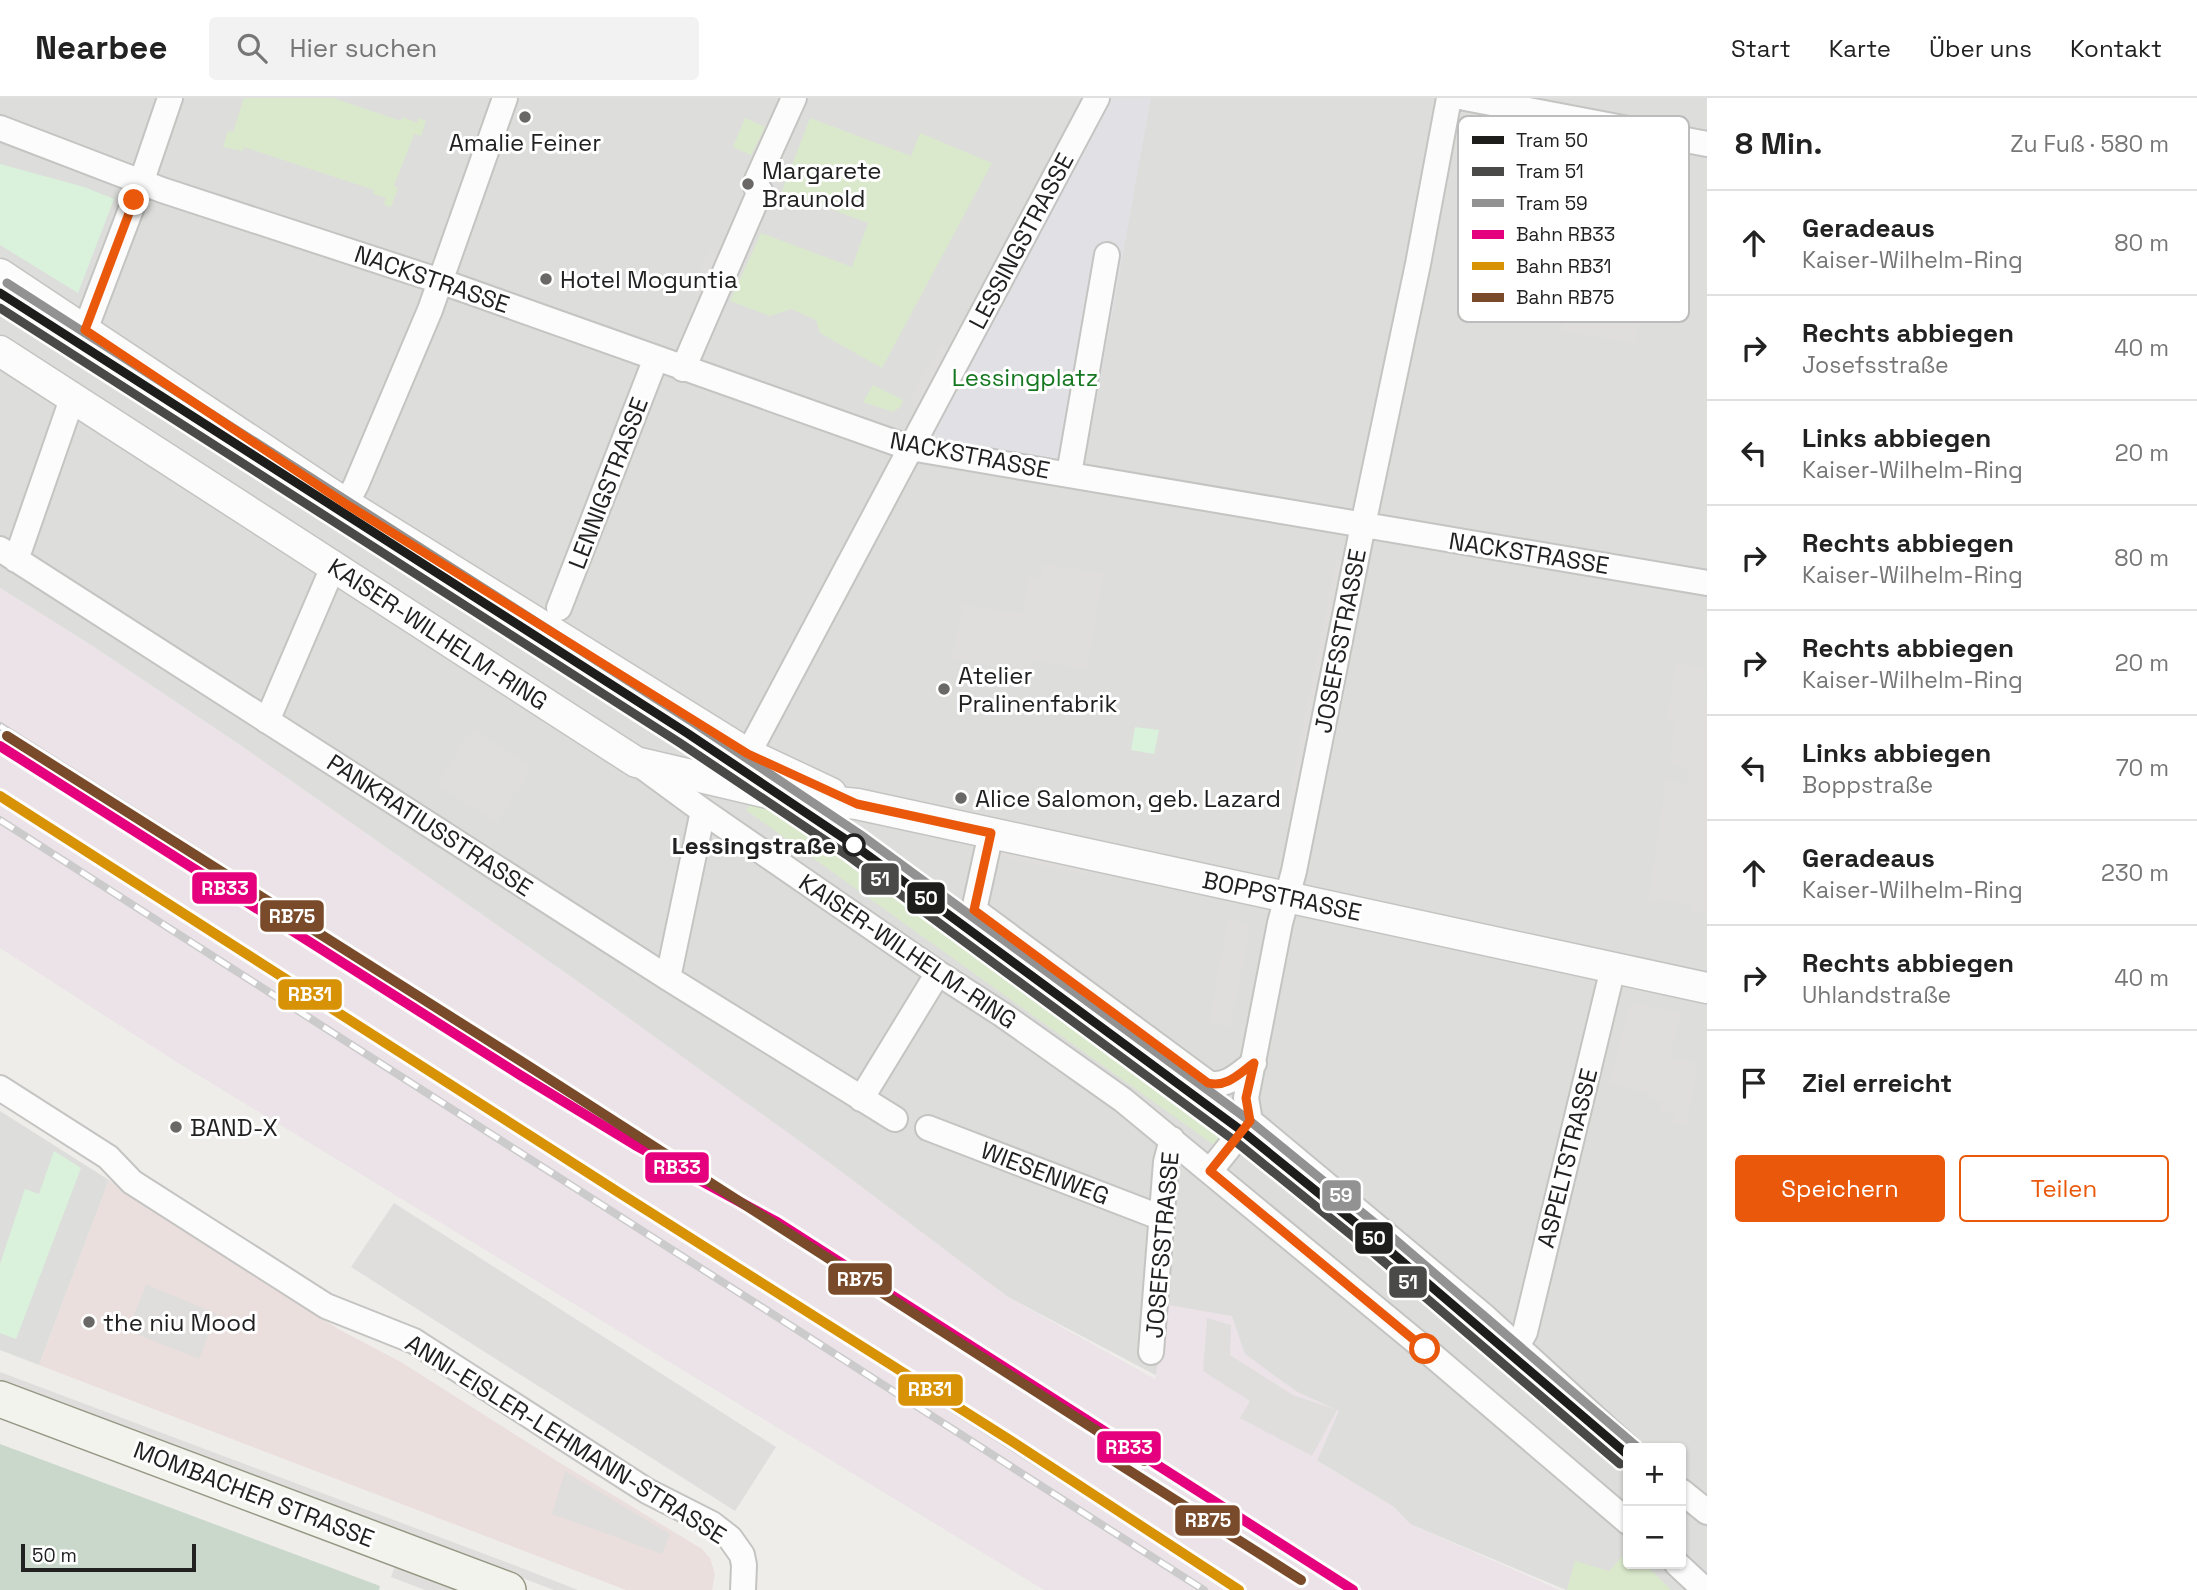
<!DOCTYPE html>
<html lang="de">
<head>
<meta charset="utf-8">
<style>
	body { margin:0; font-family:"Space Grotesk",sans-serif; background:#f2f2f2; color:#222 }
	.controls { position:absolute; right:21px; bottom:21px; display:grid; overflow:hidden; border-radius:7px; box-shadow:0 2px 5px #0004 }
	.controls button { width:63px; height:63px; display:grid; place-items:center; padding:0; border:0; border-bottom:2px solid #e0e0e0; background:#fff; color:#222; font:35px sans-serif }
	.scale { position:absolute; left:21px; bottom:18px; width:175px; box-sizing:border-box; padding-left:7px; border:4px solid #212121; border-top:0; font-size:19px; line-height:24px; white-space:nowrap; color:#212121; -webkit-text-stroke:5px #fff; paint-order:stroke }
	.stop { position:absolute; width:21px; height:21px; margin:-16px; border:5px solid #ea580c; border-radius:50%; background:#fff }
	.stop.end { background:#ea580c; border-color:#fff; box-shadow:0 2px 7px #0008 }
	.list { margin:0; padding:0; list-style:none }
	h2 { display:flex; justify-content:space-between; align-items:center; height:91px; margin:0; padding:0 28px; font-size:30px }
	h2 small { font-size:23px; font-weight:400; color:#767676 }
	.list li { display:grid; grid-template-columns:46px 1fr auto; gap:21px; align-items:center; box-sizing:border-box; height:105px; padding:0 28px; border-top:2px solid #e0e0e0 }
	.list b { display:block; font-size:26px; white-space:nowrap }
	.list p { margin:0; font-size:23px; white-space:nowrap; color:#767676 }
	.list em { font-size:23px; font-style:normal; color:#767676 }
	.actions { display:flex; gap:14px; padding:21px 28px }
	.actions a { flex:1; padding:16px 0; border:2px solid #ea580c; border-radius:7px; text-align:center; font-size:24px; color:#ea580c }
	.actions .main { background:#ea580c; color:#fff }
	.icon { flex:none; width:38px; height:38px; fill:none; stroke:currentColor; stroke-width:2; stroke-linecap:round; stroke-linejoin:round }
	.map { position:relative; flex:none; width:1707px; height:1492px; overflow:hidden }
	header { display:flex; align-items:center; gap:42px; box-sizing:border-box; height:98px; padding:0 35px; background:#fff; border-bottom:2px solid #e0e0e0 }
	header strong { font-size:33px }
	nav { display:flex; gap:38px; margin-inline-start:auto; font-size:24px }
	.search { width:490px; height:63px; background:#f2f2f2; display:flex; align-items:center; gap:18px; box-sizing:border-box; padding:0 24px; border-radius:7px; color:#767676; font-size:26px }
	main { display:flex }
	aside { flex:1; background:#fff }
	.map>svg:first-child { display:block }
</style>
</head>
<body>
<header>
<strong>Nearbee</strong>
<div class="search"><svg class="icon" aria-label="search" viewBox="0 0 24 24"><circle cx="10" cy="10" r="6"/><path d="M15 15l6 6"/></svg>Hier suchen</div>
<nav><a>Start</a><a>Karte</a><a>Über uns</a><a>Kontakt</a></nav>
</header>
<main>
<div class="map">
<svg width="1707" height="1492" viewBox="0 0 1707 1492">
	<rect width="100%" height="100%" fill="#eeedea"/>
	<path fill="#dddddb" fill-rule="evenodd" d="M0 0H1707V1492H1566L1410 1426 1394 1409 1316 1362 1008 1199 594 895 237 645 94 549 0 490ZM1628 1350H1681V1466H1628Z
		M0 1013 109 1082 39 1267 0 1252Z"/>
	<path fill="#ebdfdd" d="M109 1082 340 1232 401 1264 557 1363 702 1451 710 1460 715 1476 712 1492H626L39 1267Z"/>
	<path fill="#ebe3e7" d="M0 490 94 549 237 645 594 895 830 1065 1008 1199 1155 1281 1169 1207 1232 1218 1245 1256 1296 1293 1339 1313 1317 1363 1394 1409 1410 1426 1560 1492H1044L175 963 0 850Z"/>
	<path fill="#dae9cc" d="M244 0H333L401 23 403 19 417 25 419 20 426 23 421 38 414 36 394 88 398 90 391 109 384 107 386 100 373 96 374 92 244 49 243 53 223 49 228 33 233 34Z
		M745 20 765 29 751 57 733 49Z
		M810 20 911 58 920 35 992 65 882 270 820 235 816 222 791 211 770 218 730 203 761 135 852 169 868 125 782 93Z
		M873 287 903 302 901 308 893 314 863 304Z
		M758 700 1234 1036 1221 1052 746 712Z
		M1628 1452V1466H1645L1671 1492H1567L1575 1463 1609 1473Z"/>
	<path fill="#c9d8ca" d="M0 1346 380 1488 379 1492H0Z"/>
	<path fill="#daf2db" d="M0 66 84 89 114 101 78 195 0 147Z
		M1135 629 1159 632 1154 656 1131 652Z
		M54 1053 81 1070 16 1241 0 1235V1166L25 1091 39 1096Z"/>
	<path fill="#dfdedd" d="M1558 139 1648 153 1635 245 1562 234 1569 188 1551 185Z
		M710 152 726 160 706 202 690 195Z
		M941 246 954 253 922 312 908 305Z
		M1336 462 1343 463 1292 714 1286 713Z
		M1044 466 1103 475 1087 572 1031 562 1028 575 952 560 963 506 1023 516 1029 479 1041 481Z
		M1676 565 1707 570 1705 603 1707 604V817L1691 813 1692 807 1658 800 1657 805 1648 803 1666 682 1686 685 1689 670 1669 666 1676 624 1667 622Z
		M472 631 532 669 497 724 437 687Z
		M999 752 1088 771 1087 777 998 758Z
		M1228 822 1251 826 1230 929 1209 925Z
		M1636 905 1681 915 1670 959 1698 965 1686 1027 1673 1025 1675 1016 1660 1013 1663 1002 1648 999 1649 994 1610 986 1628 912Z
		M394 1105 776 1349 735 1413 351 1169Z
		M146 1186 217 1216 199 1261 128 1233Z
		M1207 1220 1231 1227 1230 1257 1293 1297 1337 1312 1312 1358 1240 1320 1250 1303 1203 1273Z
		M0 1274 519 1469 578 1492H554L0 1283Z
		M565 1373 670 1436 662 1456 552 1416Z
		M397 1462 477 1492H425L391 1479Z"/>
	<path fill="#e1e0e4" d="M1111 0H1151L1092 328 1079 358 1077 367 930 340 1066 82 1069 83Z"/>
	<g fill="none" stroke-linecap="round" stroke-linejoin="round">
		<g stroke="#c4c4c2" stroke-width="28">
			<path id="minor" d="M1465 0 1707 46
				M0 30 162 92 440 183 910 350 1707 485
				M85 232 141 85 170 0
				M683 271 760 93 756 89 757 82 794 0
				M1069 376 1107 157
				M346 406 356 387 430 212 505 0
				M0 451 668 880 895 1021
				M16 462 72 301
				M559 510 656 260
				M267 623 333 469
				M748 656 1097 0
				M639 666 703 713 938 875 1003 917 1123 1002 1425 1251 1628 1424
				M991 735 974 812 1208 985C1227 990 1240 975 1254 965
				M668 880 703 713
				M0 990 108 1059 132 1084 326 1208 414 1243 647 1393 712 1426 730 1440 742 1457 744 1467 743 1492
				M861 1001 938 875
				M1250 1023 1485 1219 1628 1350
				M928 1030 1162 1120
				M1210 1073 1250 1023 1246 1000 1280 825 1294 773 1363 427 1418 166 1449 0
				M1517 1248 1525 1234 1613 870
				M1151 1254 1166 1064 1172 1041
				M1681 1393 1707 1414
				M1677 1466 1705 1492"/>
		</g>
		<g stroke="#c4c4c2" stroke-width="33">
			<path id="tertiary" d="M0 176 346 406 748 656 831 695
				M0 253 636 664 785 699 857 706 1707 890"/>
		</g>
		<g stroke="#959783" stroke-width="38">
			<path id="secondary" d="M0 1301 508 1492"/>
		</g>
		<use href="#minor" stroke="#fcfcfc" stroke-width="24"/>
		<use href="#tertiary" stroke="#fcfcfc" stroke-width="30"/>
		<use href="#secondary" stroke="#f2f3ed" stroke-width="35"/>
		<g stroke="#cbcbcb" stroke-width="8">
			<path id="rail" d="M0 628 590 1003 777 1124
				M0 699 1235 1492
				M0 722 1204 1492"/>
		</g>
		<use href="#rail" stroke="#fff" stroke-width="5" stroke-dasharray="16" stroke-linecap="butt"/>
		<g stroke="#fff" stroke-width="16">
			<path id="rail-1" d="M0 648 520 977 635 1047 777 1124 1353 1492"/>
		</g>
		<g stroke="#fff" stroke-width="16">
			<path id="rail-2" d="M0 698 618 1094 1013 1344 1239 1492"/>
		</g>
		<g stroke="#fff" stroke-width="16">
			<path id="rail-3" d="M7 638 527 967 1144 1363
				M1114 1363 1301 1482"/>
		</g>
		<use href="#rail-1" stroke="#e5007d" stroke-width="10"/>
		<use href="#rail-2" stroke="#d79205" stroke-width="10"/>
		<use href="#rail-3" stroke="#7a4b2a" stroke-width="10"/>
		<g stroke="#fff" stroke-width="14">
			<path id="tram-1" d="M0 195 687 635 854 747 1242 1033 1384 1148 1628 1357"/>
		</g>
		<g stroke="#fff" stroke-width="14">
			<path id="tram-2" d="M0 210 680 645 847 757 1235 1043 1376 1157 1620 1366"/>
		</g>
		<g stroke="#fff" stroke-width="14">
			<path id="tram-3" d="M7 185 694 625 861 737 1250 1023 1392 1139 1636 1348"/>
		</g>
		<use href="#tram-1" stroke="#1d1d1b" stroke-width="9"/>
		<use href="#tram-2" stroke="#4a4a49" stroke-width="9"/>
		<use href="#tram-3" stroke="#929292" stroke-width="9"/>
	</g>
	<g fill="none" stroke-linecap="round" stroke-linejoin="round">
		<path stroke="#ea580c" stroke-width="9" d="M134 102 85 232 346 406 748 656 857 706 991 735 974 812 1208 985C1227 990 1240 975 1254 965L1246 1000 1250 1023 1210 1073 1425 1251"/>
	</g>
	<g fill="#696867" stroke="#fff" stroke-width="2.5">
		<circle cx="525" cy="19" r="7"/>
		<circle cx="748" cy="86" r="7"/>
		<circle cx="546" cy="181" r="7"/>
		<circle cx="944" cy="591" r="7"/>
		<circle cx="961" cy="700" r="7"/>
		<circle cx="176" cy="1029" r="7"/>
		<circle cx="89" cy="1224" r="7"/>
	</g>
	<circle fill="#fff" stroke="#212121" stroke-width="3.5" cx="854" cy="747" r="10"/>
	<g text-anchor="middle" dominant-baseline="central" stroke-width="6" stroke-linejoin="round" paint-order="stroke">
		<g font-size="24" fill="#212121" stroke="#fff" text-anchor="start">
			<text x="525" y="44" text-anchor="middle">Amalie Feiner</text>
			<text x="762" y="72">Margarete<tspan x="762" dy="28">Braunold</tspan></text>
			<text x="560" y="181">Hotel Moguntia</text>
			<text x="958" y="577">Atelier<tspan x="958" dy="28">Pralinenfabrik</tspan></text>
			<text x="975" y="700">Alice Salomon, geb. Lazard</text>
			<text x="190" y="1029">BAND-X</text>
			<text x="103" y="1224">the niu Mood</text>
		</g>
		<g font-size="24" fill="#212121" stroke="#fff">
			<text transform="translate(1021 143) rotate(-62)">LESSINGSTRASSE</text>
			<text transform="translate(432 181) rotate(19)">NACKSTRASSE</text>
			<text transform="translate(970 357) rotate(11)">NACKSTRASSE</text>
			<text transform="translate(608 385) rotate(-69)">LENNIGSTRASSE</text>
			<text transform="translate(1529 455) rotate(9)">NACKSTRASSE</text>
			<text transform="translate(438 536) rotate(33)">KAISER-WILHELM-RING</text>
			<text transform="translate(1340 543) rotate(-79)">JOSEFSSTRASSE</text>
			<text transform="translate(430 727) rotate(33)">PANKRATIUSSTRASSE</text>
			<text transform="translate(1282 798) rotate(12)">BOPPSTRASSE</text>
			<text transform="translate(908 853) rotate(34)">KAISER-WILHELM-RING</text>
			<text transform="translate(1567 1060) rotate(-76)">ASPELTSTRASSE</text>
			<text transform="translate(1045 1075) rotate(21)">WIESENWEG</text>
			<text transform="translate(1162 1147) rotate(-85)">JOSEFSSTRASSE</text>
			<text transform="translate(566 1341) rotate(32)">ANNI-EISLER-LEHMANN-STRASSE</text>
			<text transform="translate(254 1396) rotate(21)">MOMBACHER STRASSE</text>
		</g>
		<g font-size="24" fill="#157821" stroke="#fff">
			<text x="1025" y="279">Lessingplatz</text>
		</g>
		<g font-size="24" font-weight="bold" fill="#212121" stroke="#fff" text-anchor="end">
			<text x="836" y="747">Lessingstraße</text>
		</g>
	</g>
	<rect x="1458" y="18" width="231" height="206" rx="10" fill="#fff" stroke="#bcbcbc" stroke-width="2"/>
	<rect x="1472" y="38" width="32" height="8" fill="#1d1d1b"/>
	<rect x="1472" y="69" width="32" height="9" fill="#4a4a49"/>
	<rect x="1472" y="101" width="32" height="8" fill="#929292"/>
	<rect x="1472" y="132" width="32" height="9" fill="#e5007d"/>
	<rect x="1472" y="164" width="32" height="8" fill="#d79205"/>
	<rect x="1472" y="195" width="32" height="9" fill="#7a4b2a"/>
	<g font-size="19" fill="#212121">
		<text x="1516" y="49">Tram 50</text>
		<text x="1516" y="80">Tram 51</text>
		<text x="1516" y="112">Tram 59</text>
		<text x="1516" y="143">Bahn RB33</text>
		<text x="1516" y="175">Bahn RB31</text>
		<text x="1516" y="206">Bahn RB75</text>
	</g>
	<g stroke="#fff" stroke-width="2.5">
		<rect x="860" y="764" width="40" height="34" rx="7" fill="#4a4a49"/>
		<rect x="191" y="773" width="67" height="34" rx="7" fill="#e5007d"/>
		<rect x="906" y="783" width="40" height="34" rx="7" fill="#1d1d1b"/>
		<rect x="259" y="801" width="66" height="34" rx="7" fill="#7a4b2a"/>
		<rect x="277" y="880" width="66" height="33" rx="7" fill="#d79205"/>
		<rect x="644" y="1053" width="66" height="33" rx="7" fill="#e5007d"/>
		<rect x="1321" y="1081" width="41" height="33" rx="7" fill="#929292"/>
		<rect x="1354" y="1123" width="40" height="34" rx="7" fill="#1d1d1b"/>
		<rect x="827" y="1164" width="66" height="34" rx="7" fill="#7a4b2a"/>
		<rect x="1388" y="1167" width="40" height="34" rx="7" fill="#4a4a49"/>
		<rect x="897" y="1275" width="67" height="34" rx="7" fill="#d79205"/>
		<rect x="1096" y="1332" width="66" height="34" rx="7" fill="#e5007d"/>
		<rect x="1174" y="1406" width="67" height="33" rx="7" fill="#7a4b2a"/>
	</g>
	<g font-size="19" text-anchor="middle" font-weight="bold" fill="#fff">
		<text x="880" y="788">51</text>
		<text x="225" y="797">RB33</text>
		<text x="926" y="807">50</text>
		<text x="292" y="825">RB75</text>
		<text x="310" y="903">RB31</text>
		<text x="677" y="1076">RB33</text>
		<text x="1341" y="1104">59</text>
		<text x="1374" y="1147">50</text>
		<text x="860" y="1188">RB75</text>
		<text x="1408" y="1191">51</text>
		<text x="930" y="1298">RB31</text>
		<text x="1129" y="1356">RB33</text>
		<text x="1208" y="1429">RB75</text>
	</g>
</svg>
<div class="controls">
<button>+</button>
<button>−</button>
</div>
<div class="scale">50 m</div>
<div class="stop" style="left:1425px;top:1251px"></div>
<div class="stop end" style="left:134px;top:102px"></div>
</div>
<aside>
<h2>8 Min.<small>Zu Fuß · 580 m</small></h2>
<ul class="list">
<li><svg class="icon" aria-label="ahead" viewBox="0 0 24 24"><path d="M12 20V5M6 11l6-6 6 6"/></svg><div><b>Geradeaus</b><p>Kaiser-Wilhelm-Ring</p></div><em>80 m</em></li>
<li><svg class="icon" aria-label="right" viewBox="0 0 24 24"><path d="M7 20v-9h11M14 6l5 5-5 5"/></svg><div><b>Rechts abbiegen</b><p>Josefsstraße</p></div><em>40 m</em></li>
<li><svg class="icon" aria-label="left" viewBox="0 0 24 24"><path d="M17 20v-9H6M10 6l-5 5 5 5"/></svg><div><b>Links abbiegen</b><p>Kaiser-Wilhelm-Ring</p></div><em>20 m</em></li>
<li><svg class="icon" aria-label="right" viewBox="0 0 24 24"><path d="M7 20v-9h11M14 6l5 5-5 5"/></svg><div><b>Rechts abbiegen</b><p>Kaiser-Wilhelm-Ring</p></div><em>80 m</em></li>
<li><svg class="icon" aria-label="right" viewBox="0 0 24 24"><path d="M7 20v-9h11M14 6l5 5-5 5"/></svg><div><b>Rechts abbiegen</b><p>Kaiser-Wilhelm-Ring</p></div><em>20 m</em></li>
<li><svg class="icon" aria-label="left" viewBox="0 0 24 24"><path d="M17 20v-9H6M10 6l-5 5 5 5"/></svg><div><b>Links abbiegen</b><p>Boppstraße</p></div><em>70 m</em></li>
<li><svg class="icon" aria-label="ahead" viewBox="0 0 24 24"><path d="M12 20V5M6 11l6-6 6 6"/></svg><div><b>Geradeaus</b><p>Kaiser-Wilhelm-Ring</p></div><em>230 m</em></li>
<li><svg class="icon" aria-label="right" viewBox="0 0 24 24"><path d="M7 20v-9h11M14 6l5 5-5 5"/></svg><div><b>Rechts abbiegen</b><p>Uhlandstraße</p></div><em>40 m</em></li>
<li><svg class="icon" aria-label="arrive" viewBox="0 0 24 24"><path d="M6 21V4h12l-3 4 3 4H6"/></svg><div><b>Ziel erreicht</b></div></li>
</ul>
<div class="actions"><a class="main">Speichern</a><a>Teilen</a></div>
</aside>
</main>
</body>
</html>
